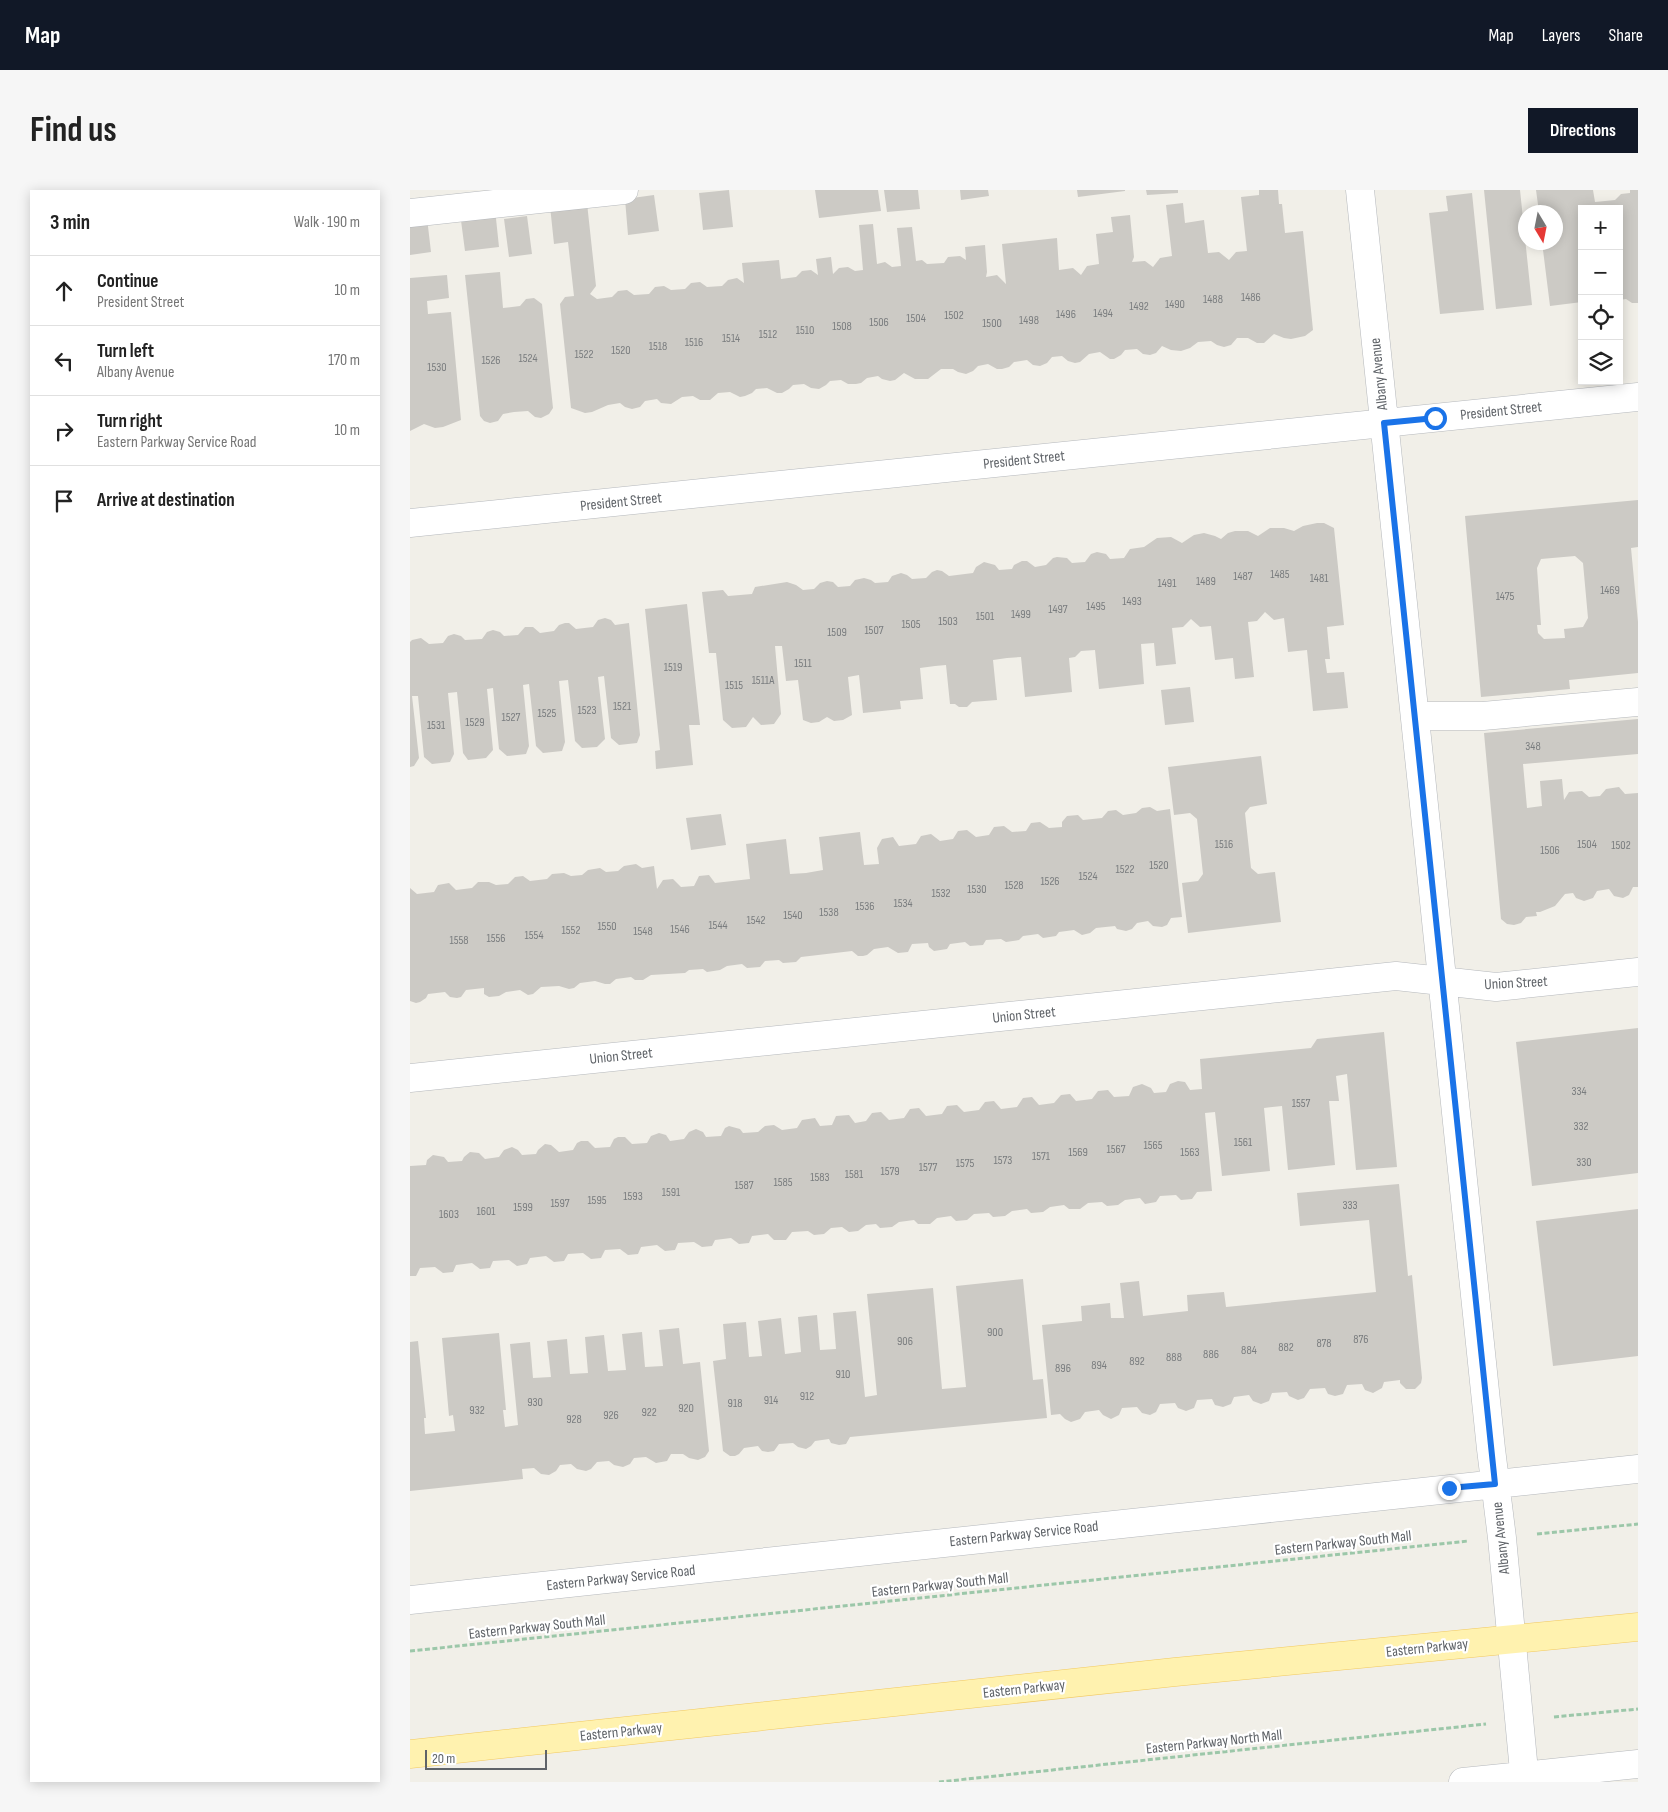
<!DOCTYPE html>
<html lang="en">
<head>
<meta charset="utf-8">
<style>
	body { margin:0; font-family:"Sofia Sans Condensed",sans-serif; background:#f6f6f6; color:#222 }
	.controls { position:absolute; right:15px; top:15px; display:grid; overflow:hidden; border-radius:0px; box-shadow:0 2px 12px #0003 }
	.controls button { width:45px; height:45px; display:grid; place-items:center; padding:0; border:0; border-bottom:1px solid #e0e0e0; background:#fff; color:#222; font:25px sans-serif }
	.compass { position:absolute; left:1108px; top:15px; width:45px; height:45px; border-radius:50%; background:#fff; box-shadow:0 2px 12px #0003; rotate:170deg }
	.scale { position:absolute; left:15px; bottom:12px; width:122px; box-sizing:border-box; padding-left:5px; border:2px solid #5f6368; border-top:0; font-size:14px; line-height:18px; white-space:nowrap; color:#5f6368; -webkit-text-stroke:4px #fff; paint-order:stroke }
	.stop { position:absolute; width:15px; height:15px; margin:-11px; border:4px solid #1a73e8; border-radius:50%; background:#fff }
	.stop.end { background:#1a73e8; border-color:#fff; box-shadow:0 1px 5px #0008 }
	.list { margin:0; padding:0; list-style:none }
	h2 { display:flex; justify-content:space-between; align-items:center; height:65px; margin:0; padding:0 20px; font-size:21px }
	h2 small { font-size:16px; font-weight:400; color:#767676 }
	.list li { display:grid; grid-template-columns:32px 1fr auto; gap:15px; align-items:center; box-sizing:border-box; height:70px; padding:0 20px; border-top:1px solid #e0e0e0 }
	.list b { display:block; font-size:19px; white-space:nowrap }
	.list p { margin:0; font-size:16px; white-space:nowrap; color:#767676 }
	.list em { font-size:16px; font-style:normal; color:#767676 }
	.icon { flex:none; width:28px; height:28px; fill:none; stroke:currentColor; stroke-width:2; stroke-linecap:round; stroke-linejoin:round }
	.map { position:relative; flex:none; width:1228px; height:1592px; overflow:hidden; border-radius:0px }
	header { display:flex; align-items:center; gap:30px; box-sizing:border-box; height:70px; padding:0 25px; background:#111827; color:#fff }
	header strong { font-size:24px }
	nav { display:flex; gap:28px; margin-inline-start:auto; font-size:18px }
	.intro { display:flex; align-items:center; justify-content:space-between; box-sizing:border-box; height:120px; padding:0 30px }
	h1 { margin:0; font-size:35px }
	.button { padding:12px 22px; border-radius:0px; background:#111827; color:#fff; font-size:18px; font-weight:700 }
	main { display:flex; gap:30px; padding:0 30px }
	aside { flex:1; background:#fff; border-radius:0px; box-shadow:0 2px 12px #0003 }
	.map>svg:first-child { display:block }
</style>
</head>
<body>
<header>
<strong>Map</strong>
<nav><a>Map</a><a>Layers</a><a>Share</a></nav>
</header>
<div class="intro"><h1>Find us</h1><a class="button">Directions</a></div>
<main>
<aside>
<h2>3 min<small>Walk · 190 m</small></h2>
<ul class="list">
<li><svg class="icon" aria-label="ahead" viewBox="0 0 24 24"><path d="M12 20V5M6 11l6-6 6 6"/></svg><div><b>Continue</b><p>President Street</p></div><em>10 m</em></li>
<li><svg class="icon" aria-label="left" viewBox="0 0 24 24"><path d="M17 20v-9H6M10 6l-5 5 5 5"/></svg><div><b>Turn left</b><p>Albany Avenue</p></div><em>170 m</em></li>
<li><svg class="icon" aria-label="right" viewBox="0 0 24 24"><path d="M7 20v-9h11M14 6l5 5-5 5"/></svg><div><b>Turn right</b><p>Eastern Parkway Service Road</p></div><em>10 m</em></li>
<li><svg class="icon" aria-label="arrive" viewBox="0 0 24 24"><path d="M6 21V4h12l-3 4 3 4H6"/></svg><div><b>Arrive at destination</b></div></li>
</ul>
</aside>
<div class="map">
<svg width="1228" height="1592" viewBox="0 0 1228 1592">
	<rect width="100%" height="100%" fill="#f1efe8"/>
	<path fill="#cccac5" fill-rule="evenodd" d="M319 0 323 37 293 40 289 3Z
		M405 0H468L471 21 409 28Z
		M474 0H508L510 19 477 22Z
		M550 0H578L579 6 551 10Z
		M667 0H715V1L668 7Z
		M736 0H768V3L737 5Z
		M849 0H868L869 14H872L875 43 893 41 903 140 895 146 881 149 874 148 864 144 854 153H847L838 148H827L821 155 814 157 807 155 801 151 788 152 780 158 771 161 761 160 752 156 746 163 740 165 733 164 727 159 715 160 711 165 704 169H700L690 162 679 164 670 172 665 173 658 171 652 166 642 167 637 173 630 176 623 175 617 170 604 172 599 177 592 179H587L578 174 568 176 563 181 556 184 548 182 543 179H531L518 189H505L494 183 485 190 480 191 472 189 468 186 457 188 451 193 446 194H438L431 190 420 191 416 195 409 199 401 198 394 194 383 195 379 199 372 203H367L357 198 346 199 342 203 335 206 330 207 320 202 308 203 300 210H290L283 206 272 207 261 214 251 213 247 209 235 211 230 217 222 219 215 217 210 213 198 215 182 222 175 223 161 218 150 114 155 107 164 106 158 52 144 54 140 16 177 13 186 96 180 104 187 109 202 107 208 101 217 100 224 105 239 104 245 97 254 96 261 100 275 99 281 93 290 92 297 97 312 96 318 90 327 88 334 93 332 73 369 70 371 89 386 87 392 81 401 80 408 85 406 69 421 67 423 84 429 78 438 77 445 81 453 80 449 35 463 34 467 74 475 72 482 77 491 76 487 38 502 37 506 71 512 70 517 74 534 73 538 67 550 66 556 70 555 57 575 55 577 82 576 87 587 85 596 94 592 54 647 48 649 80 663 78 671 85 677 76 689 74 686 44 703 42 701 27 720 25 724 67 722 72 735 71 743 77 750 68 762 66 756 15 773 13 775 33 794 30 798 63 809 62 819 70 826 62 837 61 831 7 849 5Z
		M1074 0H1110L1122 115 1086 119Z
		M1126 0H1183L1185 12 1205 10 1211 4 1220 3V0H1228V113H1222L1216 109 1209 110V19H1172V112L1140 116 1132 52H1146V22H1129Z
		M1062 3 1074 120 1030 124 1019 23 1038 21 1036 6Z
		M244 5 249 41 218 45 215 9Z
		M85 19 89 57 55 61 50 23Z
		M117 26 122 64 99 67 94 29Z
		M17 28 21 62 0 65V30Z
		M90 82 93 118 110 116 116 109 124 108 132 114 143 218 139 224 131 228 125 227 118 221 104 222 93 224 88 231 80 233 74 231 70 226 55 85Z
		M37 85 39 108 17 111 18 124 41 122 51 230 33 237 25 238 14 234 0 241V88Z
		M1228 310V357L1221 358 1228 432V483L1159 490 1160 499 1071 507 1055 326ZM1165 366 1173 373 1178 428 1173 437 1154 439 1155 448 1134 449 1128 443 1127 435H1131L1127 378 1131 369Z
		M907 333H914L924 338 934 435 917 437 920 469H915L917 483 934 482 938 518 903 521 897 460 878 462 874 428 864 430 855 422 847 431 838 432 844 487 825 489 823 468 805 470 801 436 790 437 781 429 773 437 762 438 766 474 746 476 744 453 731 454 734 494 689 499 685 460 671 461 665 467 659 468 662 502 615 507 611 467 597 468 583 470 587 510 562 512 557 517H549L545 514H540L536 475 525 476 510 478 513 509 490 511 491 519 453 523 449 485 438 487 442 525 433 530 424 531 417 527 409 532 401 533 393 530 388 490 376 491 372 456H365L371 524 364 534 351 535 343 527 336 537 322 538 313 530 306 463H299L292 402 313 400 318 406 342 404 345 397 377 392 386 395 393 400 404 399 410 393 417 391 423 392 428 397 440 396 445 390 454 388 461 390 465 393 478 392 482 386 491 383 497 385 502 389 516 388 522 382 527 380 532 381 539 386 563 383 566 377 574 372 585 375 589 380 602 379 604 375 612 371H617L625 377 636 375 643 368 647 367 657 368 662 373 675 372 681 364 687 362 696 364 700 369 714 368 720 359 734 357 747 348 761 347 772 353 784 345 794 343 805 346 811 349 818 343 825 341H838L848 346 860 338H874L884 341 893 336Z
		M277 414 290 535H279L283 575 246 579 245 561 250 560 235 419Z
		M195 428 201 430 205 435 219 433 230 545 227 553 209 555 201 548 194 486 188 487 195 549 187 557 172 558 165 551 158 490 149 491 155 552 152 561 133 563 126 556 119 494 113 495 119 556 116 564 97 566 89 559 83 498 77 499 83 560 76 568 58 570 53 563 47 502 38 503 44 564 40 572 22 574 14 567 8 506H2L9 568 4 576 0 577V452L2 450 11 448 19 454 33 453 38 446 44 444 51 446 55 450 72 449 77 442 83 440 90 442 94 446 108 445 115 437H123L130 443 144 441 149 435 155 433H159L166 439 183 437 188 430Z
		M780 497 784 532 755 535 751 500Z
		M1228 529V564L1113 574 1117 618 1132 616 1130 591 1152 589 1154 610 1159 602 1172 601 1179 607 1190 606 1196 599 1209 597 1215 604 1228 603V697H1223L1219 705 1213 708 1204 706 1199 699 1187 701 1183 708 1174 711 1166 708 1163 703 1155 704 1145 716 1130 722H1126L1127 726 1116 727 1111 733 1104 735 1097 734 1091 729 1074 543Z
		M851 566 857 614 840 617 835 623 841 678 848 684 865 682 871 732 778 743 772 693 788 691 793 684 787 629 780 623 764 625 758 577Z
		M740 617 747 621 760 619 772 727 761 728 757 735 752 737 743 736 738 731 727 733 722 739 716 741 707 739 705 736 686 738 680 743 672 745 664 740 649 742 646 746 633 748 628 744 613 746 609 750 596 752 591 749 576 750 573 755 560 756 555 752 540 754 537 759 524 761 519 757 518 753 502 754 498 762 488 763 478 757 464 759 457 765 453 766H448L442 761 391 767 386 772 373 773 369 770 355 771 350 777 337 778 332 774 317 776 310 780 297 782 293 779 279 780 275 783 241 785 233 790H225L221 787 206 789 200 794H195L185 791 170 793 164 798 159 799 149 796 131 797 123 804 118 805 110 800 96 802 89 806 79 807 74 804V798L56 800 51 807 47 808 40 807 35 802 18 804 16 808 10 812 6 813 0 811V698L7 704 24 702 28 695 39 693 46 700 62 698 68 692H79L86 695 98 694 105 687 113 686 120 691 137 689 142 684 154 683 161 686 172 685 178 680 190 678 196 682 208 681 214 676 226 674 232 678 244 676 247 699 253 690 263 689 271 697 284 696 289 686 299 685 305 693 340 689 336 654 376 649 380 684 396 683 413 680 409 647 450 642 454 675 469 674 467 658 472 649 483 647 489 656 506 654 511 646 521 644 530 651 543 649 548 641 557 640 566 647 579 645 584 637 594 636 602 642 616 641 621 633 630 632 639 638 652 637V632L657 626 668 625 673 630 692 628 698 621 706 620 713 625 726 623 732 618Z
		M311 624 316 655 281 660 276 628Z
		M1228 838V983L1122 996 1106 852Z
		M974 842 987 977 946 980 937 884 926 886 929 911H919L925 975 878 980 872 916 854 918 860 981 812 986 805 922 795 923 802 1001 787 1002 782 1009 771 1010 766 1005 750 1006 746 1012 735 1014 730 1008 715 1010 708 1015 697 1016 692 1012 678 1013 670 1019H659L654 1015 640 1017 633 1022 621 1023 617 1019 602 1021 595 1026 583 1027 579 1023 564 1024 557 1030 546 1031 541 1026 527 1028 520 1034H508L504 1030 489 1032 482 1037 470 1038 466 1034 456 1035 448 1041 439 1042 432 1037 421 1038 414 1044 404 1045 398 1041 382 1042 376 1050H364L358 1044 342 1046 339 1053 329 1054 321 1048 305 1050 302 1056 292 1057 284 1052 268 1053 265 1060 255 1061 247 1055 231 1057 228 1064 218 1065 210 1059 195 1060 191 1068 181 1069 173 1063 158 1064 154 1071 144 1072 136 1066 120 1068 117 1074 107 1076 99 1070 83 1071 80 1078 70 1079 62 1073 46 1075 43 1082 33 1083 25 1077 10 1078 6 1086H0V976L16 975 17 970 23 965 34 967 38 972 52 971 54 967 60 962 69 963 75 969 89 967 94 960 102 957 108 960 112 965 126 964 128 960 135 954 141 955 149 962 163 960 167 953 171 951H178L185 958 200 957 204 949 208 947H215L222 954 237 953 241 946 249 943 256 945 260 951 274 949 279 942 286 939 293 942 296 947 311 946 315 938 319 936 330 939 333 943 348 942 355 936 364 935 372 940 387 938 392 930 405 928 410 936 422 935 426 926 439 925 445 933 456 931 462 923 471 922 479 930 494 928 500 919 509 918 516 926 532 924 537 916 547 915 554 922 569 920 575 912 584 911 591 919 607 917 613 908 622 907 629 915 644 913 651 905 660 904 666 911 682 909 688 901 698 900 704 907 719 906 723 897 732 894 741 898 744 903 756 902 760 894 768 891 775 892 780 900 792 899 790 869 901 858 907 849Z
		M989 994 998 1086 1002 1085 1012 1188 1011 1193 1005 1199H996L990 1193V1190L974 1192 972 1198 963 1203 955 1200 952 1194 937 1195 933 1204 925 1206 918 1204 915 1198 900 1199 894 1208 888 1210 879 1206 877 1202 862 1203 859 1211 851 1214 843 1211 839 1205 824 1207 821 1214 813 1217 805 1215 802 1209 787 1210 784 1218 776 1221 768 1218 765 1213 750 1214 746 1222 740 1225 732 1223 727 1217 712 1218 709 1225 701 1229 693 1225 689 1220 675 1222 670 1229 661 1232 655 1229 650 1224 641 1225 632 1135 672 1131 671 1116 700 1113 701 1128H714L710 1093 729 1091 733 1126 778 1121 777 1105 814 1102 816 1117 966 1102 959 1030 890 1036 887 1003Z
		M1228 1019V1166L1143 1176 1126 1031Z
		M613 1089 623 1190 633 1189 637 1228 440 1247 436 1254 429 1255 421 1253 419 1249 405 1251 401 1256 396 1259 388 1257 383 1253 369 1254 364 1261 358 1262 352 1261 348 1256 334 1258 329 1264 325 1266H320L313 1261 303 1171 316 1169 313 1134 336 1132 339 1167 352 1166 348 1131 371 1128 375 1164 391 1162 388 1127 407 1125 410 1160 426 1159 423 1123 446 1121 455 1207 467 1205 457 1104 523 1098 532 1199 556 1197 546 1096Z
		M269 1138 273 1174 290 1172 299 1261 295 1267 288 1270 279 1268 273 1264H261L257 1271 246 1273 236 1267 224 1268 220 1274 213 1277 204 1275 199 1271 187 1272 181 1279 176 1281 167 1279 161 1274 150 1275 146 1281 139 1285 131 1284 124 1278 112 1279 113 1289 0 1301V1152L8 1151 16 1228H14L15 1244 45 1241 43 1225 39 1226 32 1148 89 1143 96 1220H93L95 1237 108 1235 100 1154 120 1152 123 1188 141 1187 137 1151 157 1149 160 1184 178 1183 175 1147 194 1145 198 1181 216 1180 212 1144 232 1142 235 1177 253 1176 249 1140Z"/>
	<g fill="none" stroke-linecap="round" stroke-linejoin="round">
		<g stroke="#b5b8bc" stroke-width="29">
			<path id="minor" d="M950 0 1081 1259 1092 1348 1115 1592
				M0 23 214 0
				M0 333 1228 207
				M1005 526H1073L1228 512
				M0 888 986 786 1086 797 1228 782
				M0 1410 1228 1279
				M1053 1592 1228 1574"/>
		</g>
		<g stroke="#f2c960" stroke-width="29">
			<path id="major" d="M0 1564 765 1482 1228 1437"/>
		</g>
		<path stroke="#9cc7a9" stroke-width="3" stroke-dasharray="5 2.5" stroke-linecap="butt" d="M1127 1344 1228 1334
			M0 1461 1058 1351
			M1144 1527 1228 1519
			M529 1592 1076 1534"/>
		<use href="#minor" stroke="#fff" stroke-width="28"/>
		<use href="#major" stroke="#fff2af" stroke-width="28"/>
	</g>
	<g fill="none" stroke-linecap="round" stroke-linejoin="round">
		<path stroke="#1a73e8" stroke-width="6" d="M1025 228 974 233 1085 1294 1039 1298"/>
	</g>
	<g text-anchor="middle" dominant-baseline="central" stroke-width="4.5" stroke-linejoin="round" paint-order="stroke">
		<g font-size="12" fill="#7a7d7f">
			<text x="841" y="107">1486</text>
			<text x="803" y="109">1488</text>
			<text x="765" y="114">1490</text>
			<text x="729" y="116">1492</text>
			<text x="693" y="123">1494</text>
			<text x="656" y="124">1496</text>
			<text x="544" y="125">1502</text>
			<text x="506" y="128">1504</text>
			<text x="619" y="130">1498</text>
			<text x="469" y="132">1506</text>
			<text x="582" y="133">1500</text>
			<text x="432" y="136">1508</text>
			<text x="395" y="140">1510</text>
			<text x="358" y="144">1512</text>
			<text x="321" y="148">1514</text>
			<text x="284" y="152">1516</text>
			<text x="248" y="156">1518</text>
			<text x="211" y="160">1520</text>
			<text x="174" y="164">1522</text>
			<text x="118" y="168">1524</text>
			<text x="81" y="170">1526</text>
			<text x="27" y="177">1530</text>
			<text x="870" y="384">1485</text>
			<text x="833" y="386">1487</text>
			<text x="909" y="388">1481</text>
			<text x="796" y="391">1489</text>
			<text x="757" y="393">1491</text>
			<text x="1200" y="400">1469</text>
			<text x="1095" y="406">1475</text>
			<text x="722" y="411">1493</text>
			<text x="686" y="416">1495</text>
			<text x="648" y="419">1497</text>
			<text x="611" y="424">1499</text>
			<text x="575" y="426">1501</text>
			<text x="538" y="431">1503</text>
			<text x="501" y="434">1505</text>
			<text x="464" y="440">1507</text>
			<text x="427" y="442">1509</text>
			<text x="393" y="473">1511</text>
			<text x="263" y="477">1519</text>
			<text x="353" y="490">1511A</text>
			<text x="324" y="495">1515</text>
			<text x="212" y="516">1521</text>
			<text x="177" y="520">1523</text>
			<text x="137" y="523">1525</text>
			<text x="101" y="527">1527</text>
			<text x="65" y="532">1529</text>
			<text x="26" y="535">1531</text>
			<text x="1123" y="556">348</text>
			<text x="814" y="654">1516</text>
			<text x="1177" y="654">1504</text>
			<text x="1211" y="655">1502</text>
			<text x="1140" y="660">1506</text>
			<text x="749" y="675">1520</text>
			<text x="715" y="679">1522</text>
			<text x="678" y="686">1524</text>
			<text x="640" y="691">1526</text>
			<text x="604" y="695">1528</text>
			<text x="567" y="699">1530</text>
			<text x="531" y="703">1532</text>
			<text x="493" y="713">1534</text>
			<text x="455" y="716">1536</text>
			<text x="419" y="722">1538</text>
			<text x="383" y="725">1540</text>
			<text x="346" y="730">1542</text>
			<text x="308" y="735">1544</text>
			<text x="197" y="736">1550</text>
			<text x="270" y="739">1546</text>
			<text x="161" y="740">1552</text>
			<text x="233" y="741">1548</text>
			<text x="124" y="745">1554</text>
			<text x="86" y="748">1556</text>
			<text x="49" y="750">1558</text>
			<text x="1169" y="901">334</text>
			<text x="891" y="913">1557</text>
			<text x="1171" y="936">332</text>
			<text x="833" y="952">1561</text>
			<text x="743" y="955">1565</text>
			<text x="706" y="959">1567</text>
			<text x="668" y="962">1569</text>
			<text x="780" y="962">1563</text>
			<text x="631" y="966">1571</text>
			<text x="593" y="970">1573</text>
			<text x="1174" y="972">330</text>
			<text x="555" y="973">1575</text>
			<text x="518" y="977">1577</text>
			<text x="480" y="981">1579</text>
			<text x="444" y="984">1581</text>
			<text x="410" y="987">1583</text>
			<text x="373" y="992">1585</text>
			<text x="334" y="995">1587</text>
			<text x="261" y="1002">1591</text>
			<text x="223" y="1006">1593</text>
			<text x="187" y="1010">1595</text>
			<text x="150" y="1013">1597</text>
			<text x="940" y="1015">333</text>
			<text x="113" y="1017">1599</text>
			<text x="76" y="1021">1601</text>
			<text x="39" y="1024">1603</text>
			<text x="585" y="1142">900</text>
			<text x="951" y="1149">876</text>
			<text x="495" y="1151">906</text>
			<text x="914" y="1153">878</text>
			<text x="876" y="1157">882</text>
			<text x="839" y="1160">884</text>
			<text x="801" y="1164">886</text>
			<text x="764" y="1167">888</text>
			<text x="727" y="1171">892</text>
			<text x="689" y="1175">894</text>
			<text x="653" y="1178">896</text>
			<text x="433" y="1184">910</text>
			<text x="397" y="1206">912</text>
			<text x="361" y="1210">914</text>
			<text x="125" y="1212">930</text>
			<text x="325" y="1213">918</text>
			<text x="276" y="1218">920</text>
			<text x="67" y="1220">932</text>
			<text x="239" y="1222">922</text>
			<text x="201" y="1225">926</text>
			<text x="164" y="1229">928</text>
		</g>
		<g font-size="15" fill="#5f6368" stroke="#fff">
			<text transform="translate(969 184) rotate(-96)">Albany Avenue</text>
			<text transform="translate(1091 221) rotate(-6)">President Street</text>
			<text transform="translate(614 270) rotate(-6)">President Street</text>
			<text transform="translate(211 312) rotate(-6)">President Street</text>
			<text transform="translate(1106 793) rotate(-3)">Union Street</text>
			<text transform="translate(614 825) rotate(-6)">Union Street</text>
			<text transform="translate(211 866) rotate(-6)">Union Street</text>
			<text transform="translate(614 1344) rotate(-6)">Eastern Parkway Service Road</text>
			<text transform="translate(1091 1348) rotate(-96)">Albany Avenue</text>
			<text transform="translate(933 1353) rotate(-6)">Eastern Parkway South Mall</text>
			<text transform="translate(211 1388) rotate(-6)">Eastern Parkway Service Road</text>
			<text transform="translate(530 1395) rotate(-6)">Eastern Parkway South Mall</text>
			<text transform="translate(127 1437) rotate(-6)">Eastern Parkway South Mall</text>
			<text transform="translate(1017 1458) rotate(-6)">Eastern Parkway</text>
			<text transform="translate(614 1499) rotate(-6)">Eastern Parkway</text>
			<text transform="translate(211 1542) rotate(-6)">Eastern Parkway</text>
			<text transform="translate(804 1552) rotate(-6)">Eastern Parkway North Mall</text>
		</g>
	</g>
</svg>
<div class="controls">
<button>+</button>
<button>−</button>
<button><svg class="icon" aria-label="locate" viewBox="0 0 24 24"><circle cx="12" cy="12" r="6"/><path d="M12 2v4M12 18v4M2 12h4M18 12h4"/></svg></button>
<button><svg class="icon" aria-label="layers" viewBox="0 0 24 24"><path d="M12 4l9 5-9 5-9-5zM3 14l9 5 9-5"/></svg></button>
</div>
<svg class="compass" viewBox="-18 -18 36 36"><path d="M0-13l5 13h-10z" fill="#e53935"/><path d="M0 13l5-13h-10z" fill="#767676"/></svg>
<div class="scale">20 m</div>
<div class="stop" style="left:1025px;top:228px"></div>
<div class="stop end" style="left:1039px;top:1298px"></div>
</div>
</main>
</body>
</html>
